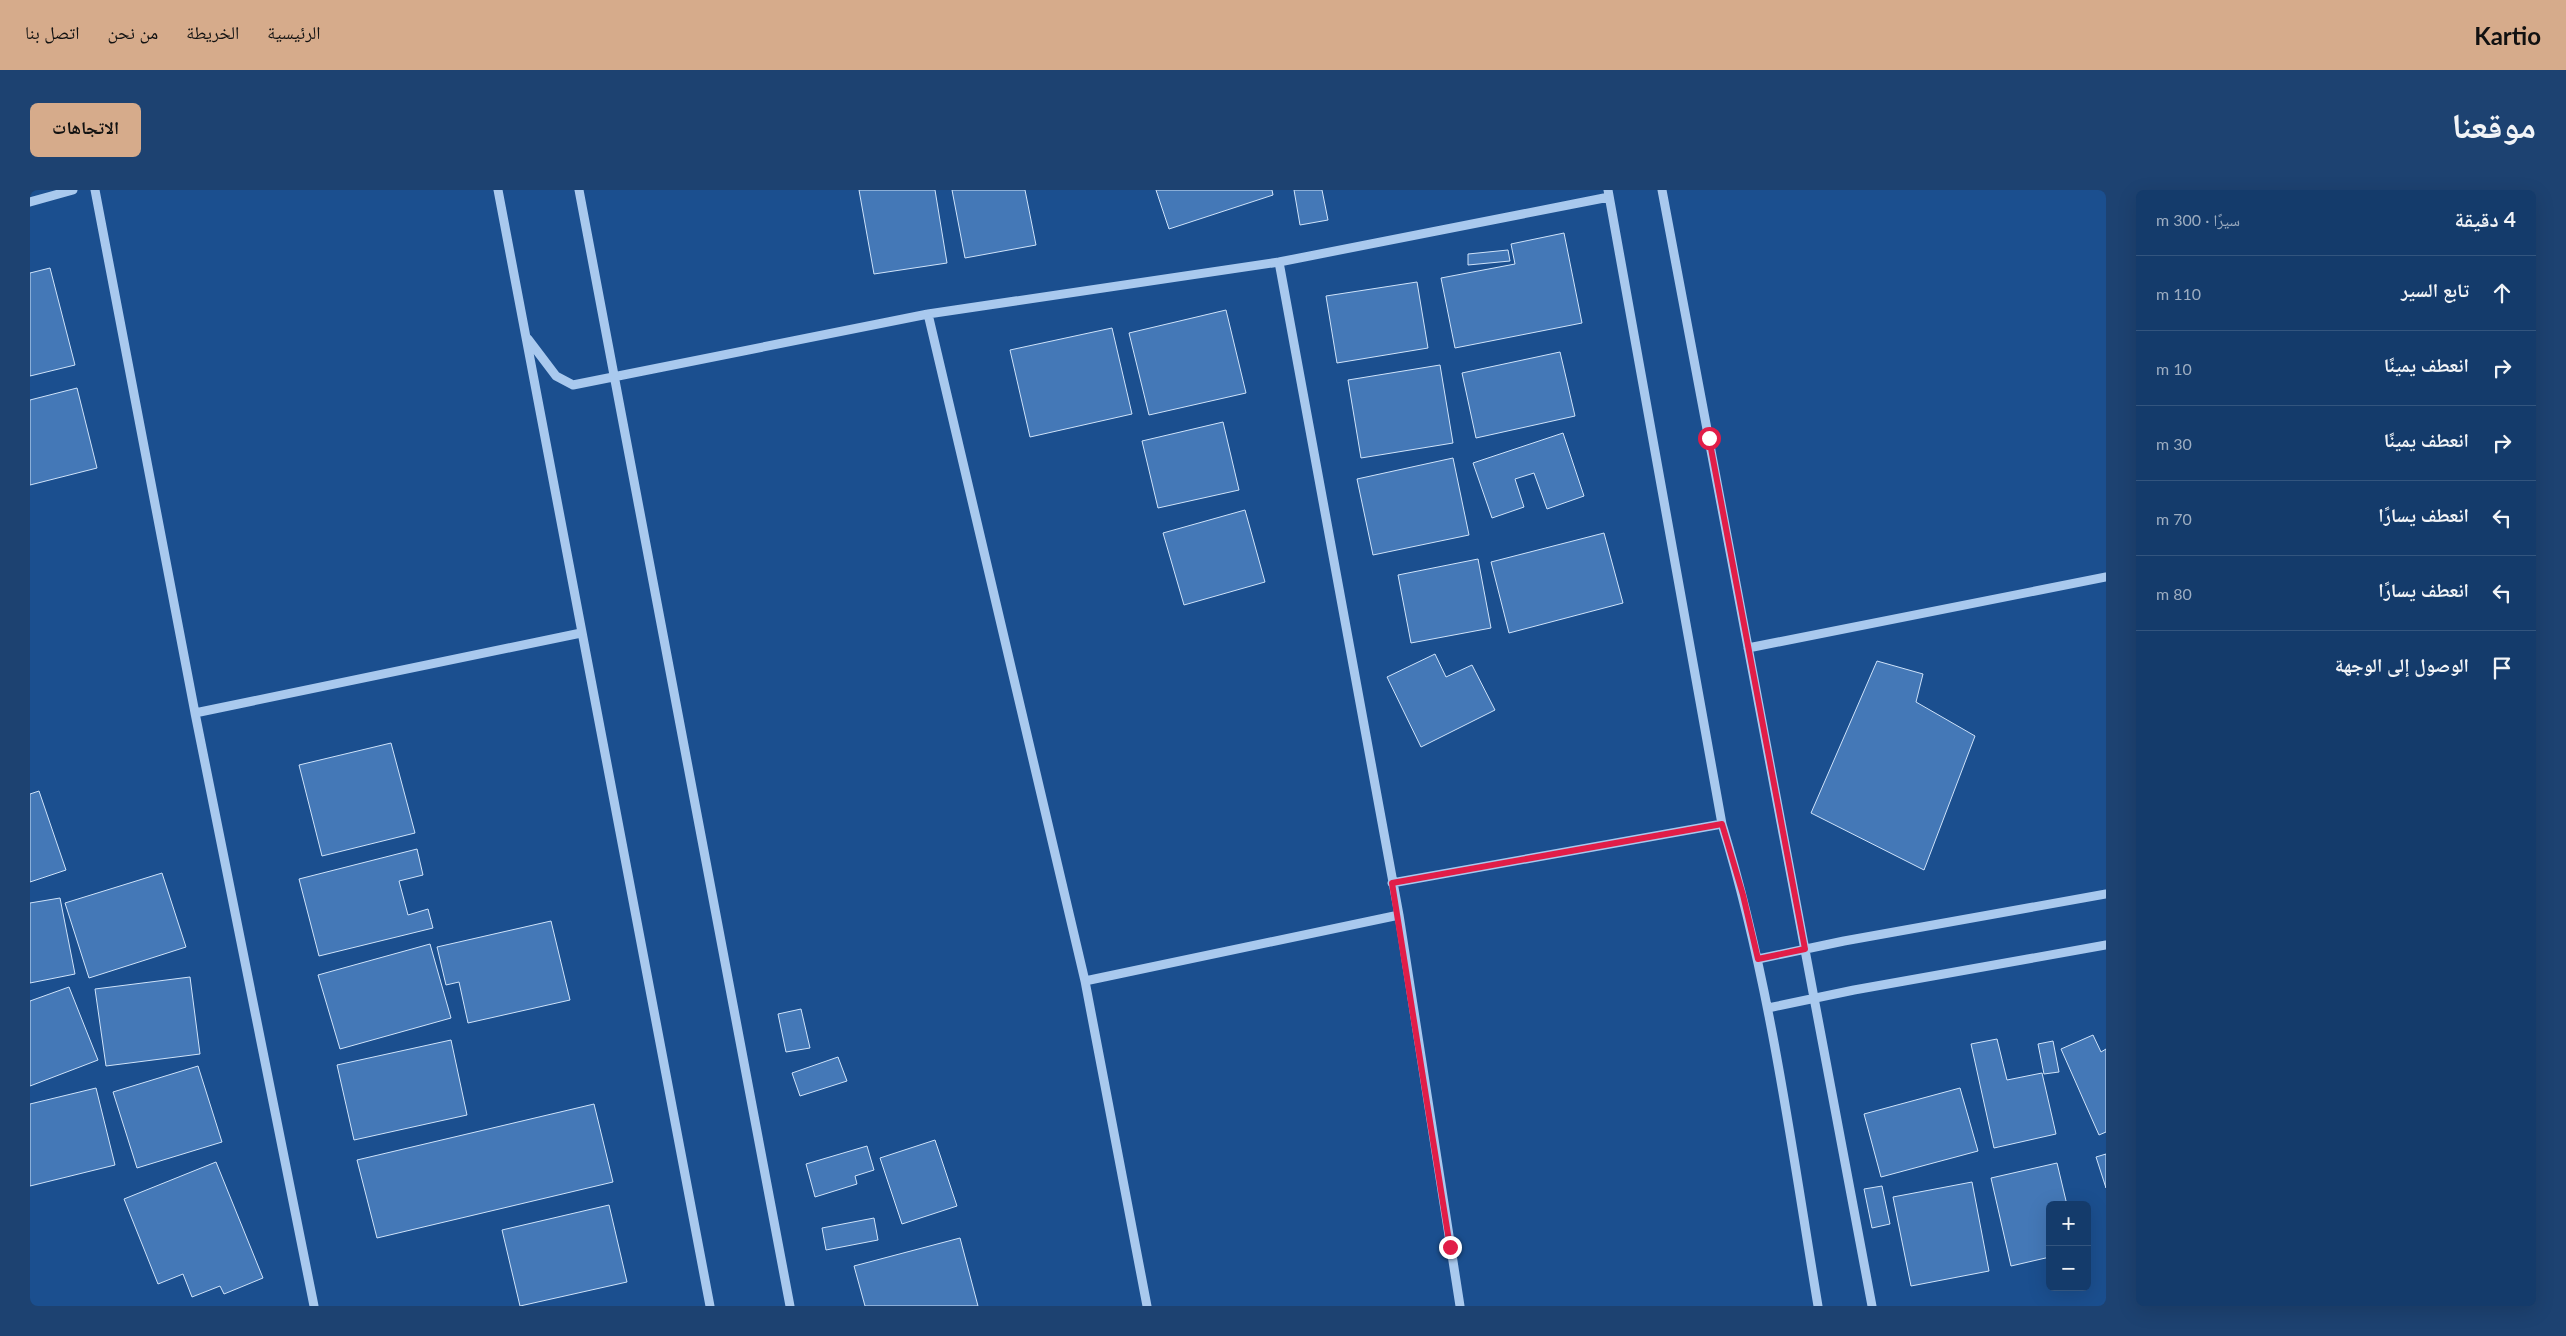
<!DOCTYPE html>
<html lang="ar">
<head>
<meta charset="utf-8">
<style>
	body { margin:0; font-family:Lato,"Noto Naskh Arabic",sans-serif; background:#1d4271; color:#f1f3f6; direction:rtl }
	.controls { position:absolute; right:15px; bottom:15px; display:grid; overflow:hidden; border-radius:8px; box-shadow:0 5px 20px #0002 }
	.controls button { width:45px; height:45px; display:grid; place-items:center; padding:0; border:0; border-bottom:1px solid #33557e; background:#143b6b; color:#f1f3f6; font:25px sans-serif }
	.stop { position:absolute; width:15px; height:15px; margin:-11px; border:4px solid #e11d48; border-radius:50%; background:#fff }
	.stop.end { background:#e11d48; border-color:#fff; box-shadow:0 1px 5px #0008 }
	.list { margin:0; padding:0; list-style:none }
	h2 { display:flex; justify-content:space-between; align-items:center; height:65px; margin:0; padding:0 20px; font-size:21px }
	h2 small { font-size:16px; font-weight:400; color:#9dadc1 }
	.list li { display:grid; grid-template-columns:32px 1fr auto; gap:15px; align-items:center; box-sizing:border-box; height:75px; padding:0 20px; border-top:1px solid #33557e }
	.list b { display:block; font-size:19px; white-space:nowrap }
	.list em { font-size:16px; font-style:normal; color:#9dadc1 }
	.icon { flex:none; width:28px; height:28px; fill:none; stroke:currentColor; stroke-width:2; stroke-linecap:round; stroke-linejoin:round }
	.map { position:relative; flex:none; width:2076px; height:1116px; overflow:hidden; direction:ltr; border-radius:8px }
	header { display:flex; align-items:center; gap:30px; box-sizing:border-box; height:70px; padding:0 25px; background:#d6ab8b; color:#111 }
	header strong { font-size:24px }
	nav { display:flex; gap:28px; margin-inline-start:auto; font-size:18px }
	.intro { display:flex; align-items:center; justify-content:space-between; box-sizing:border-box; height:120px; padding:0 30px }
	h1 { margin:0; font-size:35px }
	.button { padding:12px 22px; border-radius:8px; background:#d6ab8b; color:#111; font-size:18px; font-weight:700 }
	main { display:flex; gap:30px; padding:0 30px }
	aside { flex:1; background:#143b6b; border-radius:8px; box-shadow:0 5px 20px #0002 }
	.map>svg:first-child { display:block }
</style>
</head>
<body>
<header>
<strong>Kartio</strong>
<nav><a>الرئيسية</a><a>الخريطة</a><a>من نحن</a><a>اتصل بنا</a></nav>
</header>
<div class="intro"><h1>موقعنا</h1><a class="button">الاتجاهات</a></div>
<main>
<aside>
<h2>4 دقيقة<small>سيرًا · 300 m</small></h2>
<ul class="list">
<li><svg class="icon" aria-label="ahead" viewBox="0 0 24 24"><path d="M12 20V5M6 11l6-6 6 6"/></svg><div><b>تابع السير</b></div><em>110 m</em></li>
<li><svg class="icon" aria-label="right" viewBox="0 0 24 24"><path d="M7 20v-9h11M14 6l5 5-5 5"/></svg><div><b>انعطف يمينًا</b></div><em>10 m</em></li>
<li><svg class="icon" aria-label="right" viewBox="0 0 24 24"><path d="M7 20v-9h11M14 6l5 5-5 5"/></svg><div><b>انعطف يمينًا</b></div><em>30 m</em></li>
<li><svg class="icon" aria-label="left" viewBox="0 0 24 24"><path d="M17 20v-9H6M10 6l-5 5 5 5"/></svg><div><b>انعطف يسارًا</b></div><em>70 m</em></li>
<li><svg class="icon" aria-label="left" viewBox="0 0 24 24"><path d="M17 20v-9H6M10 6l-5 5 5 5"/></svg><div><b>انعطف يسارًا</b></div><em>80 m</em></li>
<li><svg class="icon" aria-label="arrive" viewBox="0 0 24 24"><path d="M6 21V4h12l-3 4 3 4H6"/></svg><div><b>الوصول إلى الوجهة</b></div></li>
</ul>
</aside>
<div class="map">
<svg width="2076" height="1116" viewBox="0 0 2076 1116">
	<rect width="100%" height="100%" fill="#1b4f8f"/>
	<path fill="#4478b7" stroke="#cfe3fa" d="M829 0H905L917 73 844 84Z
		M922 0H995L1006 55 935 68Z
		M1126 0H1242L1243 5 1139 39Z
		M1264 0H1292L1298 30 1270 35Z
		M1534 43 1552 133 1425 158 1411 88 1485 74 1481 54Z
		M1478 60 1480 71 1438 75V64Z
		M20 78 45 175 0 186V83Z
		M1387 92 1398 158 1307 173 1296 106Z
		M1196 120 1216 203 1119 225 1099 143Z
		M1082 138 1102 224 1000 247 980 160Z
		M1530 162 1545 226 1446 248 1432 183Z
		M1410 175 1423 253 1331 268 1318 190Z
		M47 198 67 278 0 295V210Z
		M1193 232 1209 300 1128 318 1112 251Z
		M1533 243 1554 306 1517 319 1504 283 1485 289 1494 317 1462 328 1443 273Z
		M1423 268 1439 345 1343 365 1327 289Z
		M1215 320 1235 392 1154 415 1133 343Z
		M1574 343 1593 413 1479 443 1461 372Z
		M1448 369 1461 438 1381 453 1368 385Z
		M1405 464 1416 487 1442 475 1465 520 1391 557 1357 487Z
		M1847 471 1893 484 1886 512 1945 546 1894 680 1781 623Z
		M361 553 385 643 292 666 269 575Z
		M9 601 36 680 0 692V604Z
		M387 659 393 685 369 691 378 725 398 719 403 738 289 766 269 689Z
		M132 683 156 757 59 788 35 713Z
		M30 708 45 784 0 793V713Z
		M521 731 540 810 438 833 429 792 416 795 407 757Z
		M400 754 421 828 310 859 288 785Z
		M160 787 170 864 76 876 65 799Z
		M39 797 68 870 0 896V811Z
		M771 819 780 858 756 862 748 824Z
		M2063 845 2071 862 2076 859V942L2069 945 2031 859Z
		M1967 849 1977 890 2012 883 2026 944 1964 958 1941 854Z
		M421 850 437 925 324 950 307 875Z
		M2023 851 2029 882 2014 884 2008 854Z
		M808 867 817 891 770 906 762 883Z
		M168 876 192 952 107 978 83 902Z
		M66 898 85 975 0 996V914Z
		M1930 898 1948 961 1851 987 1834 924Z
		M564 914 583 992 347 1048 327 970Z
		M905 950 927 1016 872 1034 850 968Z
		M837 956 844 980 825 986 827 994 785 1007 776 974Z
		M2076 964V998L2066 967Z
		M186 972 233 1088 194 1104 190 1096 162 1107 153 1084 128 1094 94 1009Z
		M2027 973 2037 1015H2020V1067L1981 1076 1961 988Z
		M1942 992 1959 1081 1881 1096 1863 1007Z
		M1852 996 1860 1034 1842 1038 1834 999Z
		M579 1015 597 1092 490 1116 472 1040Z
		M844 1028 848 1050 796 1060 792 1038Z
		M930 1048 948 1116H835L824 1076Z"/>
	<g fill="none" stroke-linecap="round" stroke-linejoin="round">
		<path stroke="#a9c9ee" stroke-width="9" d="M65 0 165 523
			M468 0 680 1116
			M549 0 760 1116
			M1578 0 1692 634C1740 791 1761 954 1788 1116
			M1632 0 1842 1116
			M0 12 43 0
			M1249 72 1369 725 1430 1116
			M898 124 1055 791 1117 1116
			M498 149 526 186 543 195 898 124 1249 72 1579 7
			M1718 458 2076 387
			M1362 693 1692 634
			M1728 769 1814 751 2076 704
			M1055 791 1369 725
			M1738 818 1824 800 2076 755
			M284 1116 165 523 551 443"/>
	</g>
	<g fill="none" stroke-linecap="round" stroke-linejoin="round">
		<path stroke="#e11d48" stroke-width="6" d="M1420 1057 1362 693 1692 634 1713 705 1728 769 1775 759 1679 248"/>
	</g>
</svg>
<div class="controls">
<button>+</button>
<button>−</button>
</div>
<div class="stop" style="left:1679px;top:248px"></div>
<div class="stop end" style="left:1420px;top:1057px"></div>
</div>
</main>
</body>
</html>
